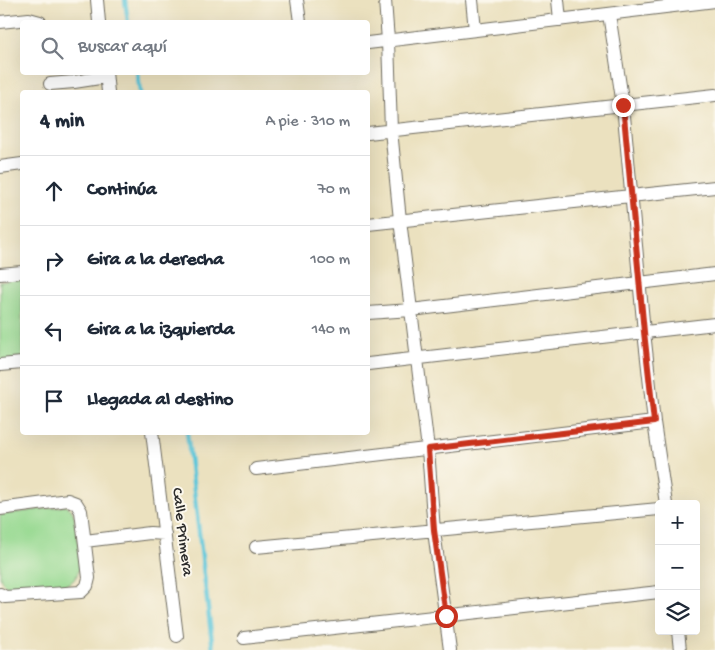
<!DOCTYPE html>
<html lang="es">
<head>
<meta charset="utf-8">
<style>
	body { margin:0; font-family:"Gochi Hand",sans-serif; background:#f2f2f3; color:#1f2937 }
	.controls { position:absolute; right:15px; bottom:15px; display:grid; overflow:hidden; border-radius:5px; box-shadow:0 5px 20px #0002 }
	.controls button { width:45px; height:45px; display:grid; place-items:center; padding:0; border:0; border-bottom:1px solid #e0e1e3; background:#fff; color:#1f2937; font:25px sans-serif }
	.stop { position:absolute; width:15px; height:15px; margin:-11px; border:4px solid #c8321e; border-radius:50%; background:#fff }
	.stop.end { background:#c8321e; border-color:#fff; box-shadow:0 1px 5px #0008 }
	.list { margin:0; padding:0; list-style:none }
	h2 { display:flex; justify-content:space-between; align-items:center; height:65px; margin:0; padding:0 20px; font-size:21px }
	h2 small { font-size:16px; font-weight:400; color:#747a83 }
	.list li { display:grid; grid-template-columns:32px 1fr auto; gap:15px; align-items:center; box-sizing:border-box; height:70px; padding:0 20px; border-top:1px solid #e0e1e3 }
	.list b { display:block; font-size:19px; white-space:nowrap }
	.list em { font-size:16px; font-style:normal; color:#747a83 }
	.icon { flex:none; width:28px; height:28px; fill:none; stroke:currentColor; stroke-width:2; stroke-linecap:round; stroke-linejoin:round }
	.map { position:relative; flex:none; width:715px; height:650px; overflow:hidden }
	.search { position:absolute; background:#fff; box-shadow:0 5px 20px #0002; left:20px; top:20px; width:350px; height:55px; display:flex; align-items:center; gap:12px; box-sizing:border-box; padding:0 18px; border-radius:5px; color:#747a83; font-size:19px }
	.panel { position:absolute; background:#fff; box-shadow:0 5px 20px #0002; left:20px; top:90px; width:350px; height:345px; border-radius:5px }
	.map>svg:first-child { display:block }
</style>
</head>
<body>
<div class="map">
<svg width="715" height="650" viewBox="0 0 715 650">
	<rect width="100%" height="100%" fill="#fbf7ec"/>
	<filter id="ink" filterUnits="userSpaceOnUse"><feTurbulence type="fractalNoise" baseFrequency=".02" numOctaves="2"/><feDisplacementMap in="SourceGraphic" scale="10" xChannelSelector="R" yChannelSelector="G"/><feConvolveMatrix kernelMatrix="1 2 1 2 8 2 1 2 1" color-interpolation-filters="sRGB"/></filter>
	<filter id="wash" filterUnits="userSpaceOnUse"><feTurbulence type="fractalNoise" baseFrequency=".0096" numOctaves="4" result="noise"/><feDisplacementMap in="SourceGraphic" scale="20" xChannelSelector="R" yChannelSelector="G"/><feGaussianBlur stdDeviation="1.12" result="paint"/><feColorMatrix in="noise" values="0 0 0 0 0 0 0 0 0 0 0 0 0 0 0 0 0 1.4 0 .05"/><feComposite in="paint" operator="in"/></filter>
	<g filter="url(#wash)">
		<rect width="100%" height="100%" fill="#ebe1bf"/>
		<path fill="#97d991" stroke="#61825e" d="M22 279V360L0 363V282Z
			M65 506 71 509 74 515C75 528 82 561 78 572 76 580 71 583 64 585 50 587 23 593 11 589 5 587 2 582 0 577V515Z"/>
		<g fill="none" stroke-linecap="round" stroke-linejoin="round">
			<path stroke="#5ec7da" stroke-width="4.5" d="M125 0 128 22
				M137 72 140 92
				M187 432 213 650"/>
		</g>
	</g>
	<g filter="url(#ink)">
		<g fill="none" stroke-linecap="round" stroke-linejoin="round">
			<g stroke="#6e6b5f" stroke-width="14">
				<path id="minor" d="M97 0 99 22
					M297 0 300 22
					M385 0 388 41 391 130 400 220 428 449 434 531 450 650
					M472 0 475 30
					M558 0 560 20
					M609 14 623 105 644 332 654 422 666 504
					M0 22 29 19 40 22
					M368 43 715 1
					M106 72 108 92
					M50 84 74 82 106 77
					M368 133 715 95
					M0 167 22 164
					M368 224 715 187
					M0 274 22 272
					M368 313 411 310 715 274
					M368 364 715 324
					M0 365 22 363
					M152 432 177 636
					M256 469 654 422
					M0 509 68 500 76 503 81 511 89 578 87 586 81 592 5 597 0 594
					M85 541 150 533 165 534
					M256 547 659 509
					M678 631 680 650
					M244 638 659 592"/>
			</g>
			<use href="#minor" stroke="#fff" stroke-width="12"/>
		</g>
	</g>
	<g fill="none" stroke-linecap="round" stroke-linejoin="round" filter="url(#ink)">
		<path stroke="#c8321e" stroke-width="6" d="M446 616 434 530 428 449 654 422 644 332 623 105"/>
	</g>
	<g text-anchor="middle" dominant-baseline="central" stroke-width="4" stroke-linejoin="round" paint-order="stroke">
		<g font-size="16" fill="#2b2b2b" stroke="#fbf7ec">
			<text transform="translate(181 532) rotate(83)">Calle Primera</text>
		</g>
	</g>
</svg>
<div class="controls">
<button>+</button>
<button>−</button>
<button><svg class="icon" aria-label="layers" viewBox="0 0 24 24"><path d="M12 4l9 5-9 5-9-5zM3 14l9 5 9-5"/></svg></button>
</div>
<div class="stop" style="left:446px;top:616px"></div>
<div class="stop end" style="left:623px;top:105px"></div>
<div class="search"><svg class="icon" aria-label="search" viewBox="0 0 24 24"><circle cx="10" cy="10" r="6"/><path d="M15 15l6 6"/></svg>Buscar aquí</div>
<section class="panel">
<h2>4 min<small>A pie · 310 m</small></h2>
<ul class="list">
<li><svg class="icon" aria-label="ahead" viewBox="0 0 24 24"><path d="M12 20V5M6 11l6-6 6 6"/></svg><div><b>Continúa</b></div><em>70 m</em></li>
<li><svg class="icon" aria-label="right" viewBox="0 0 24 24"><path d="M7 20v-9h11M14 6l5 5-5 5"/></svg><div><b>Gira a la derecha</b></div><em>100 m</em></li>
<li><svg class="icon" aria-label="left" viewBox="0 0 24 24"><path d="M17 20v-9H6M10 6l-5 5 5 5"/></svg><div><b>Gira a la izquierda</b></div><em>140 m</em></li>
<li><svg class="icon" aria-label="arrive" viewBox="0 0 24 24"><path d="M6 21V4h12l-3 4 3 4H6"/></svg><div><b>Llegada al destino</b></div></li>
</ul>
</section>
</div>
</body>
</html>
